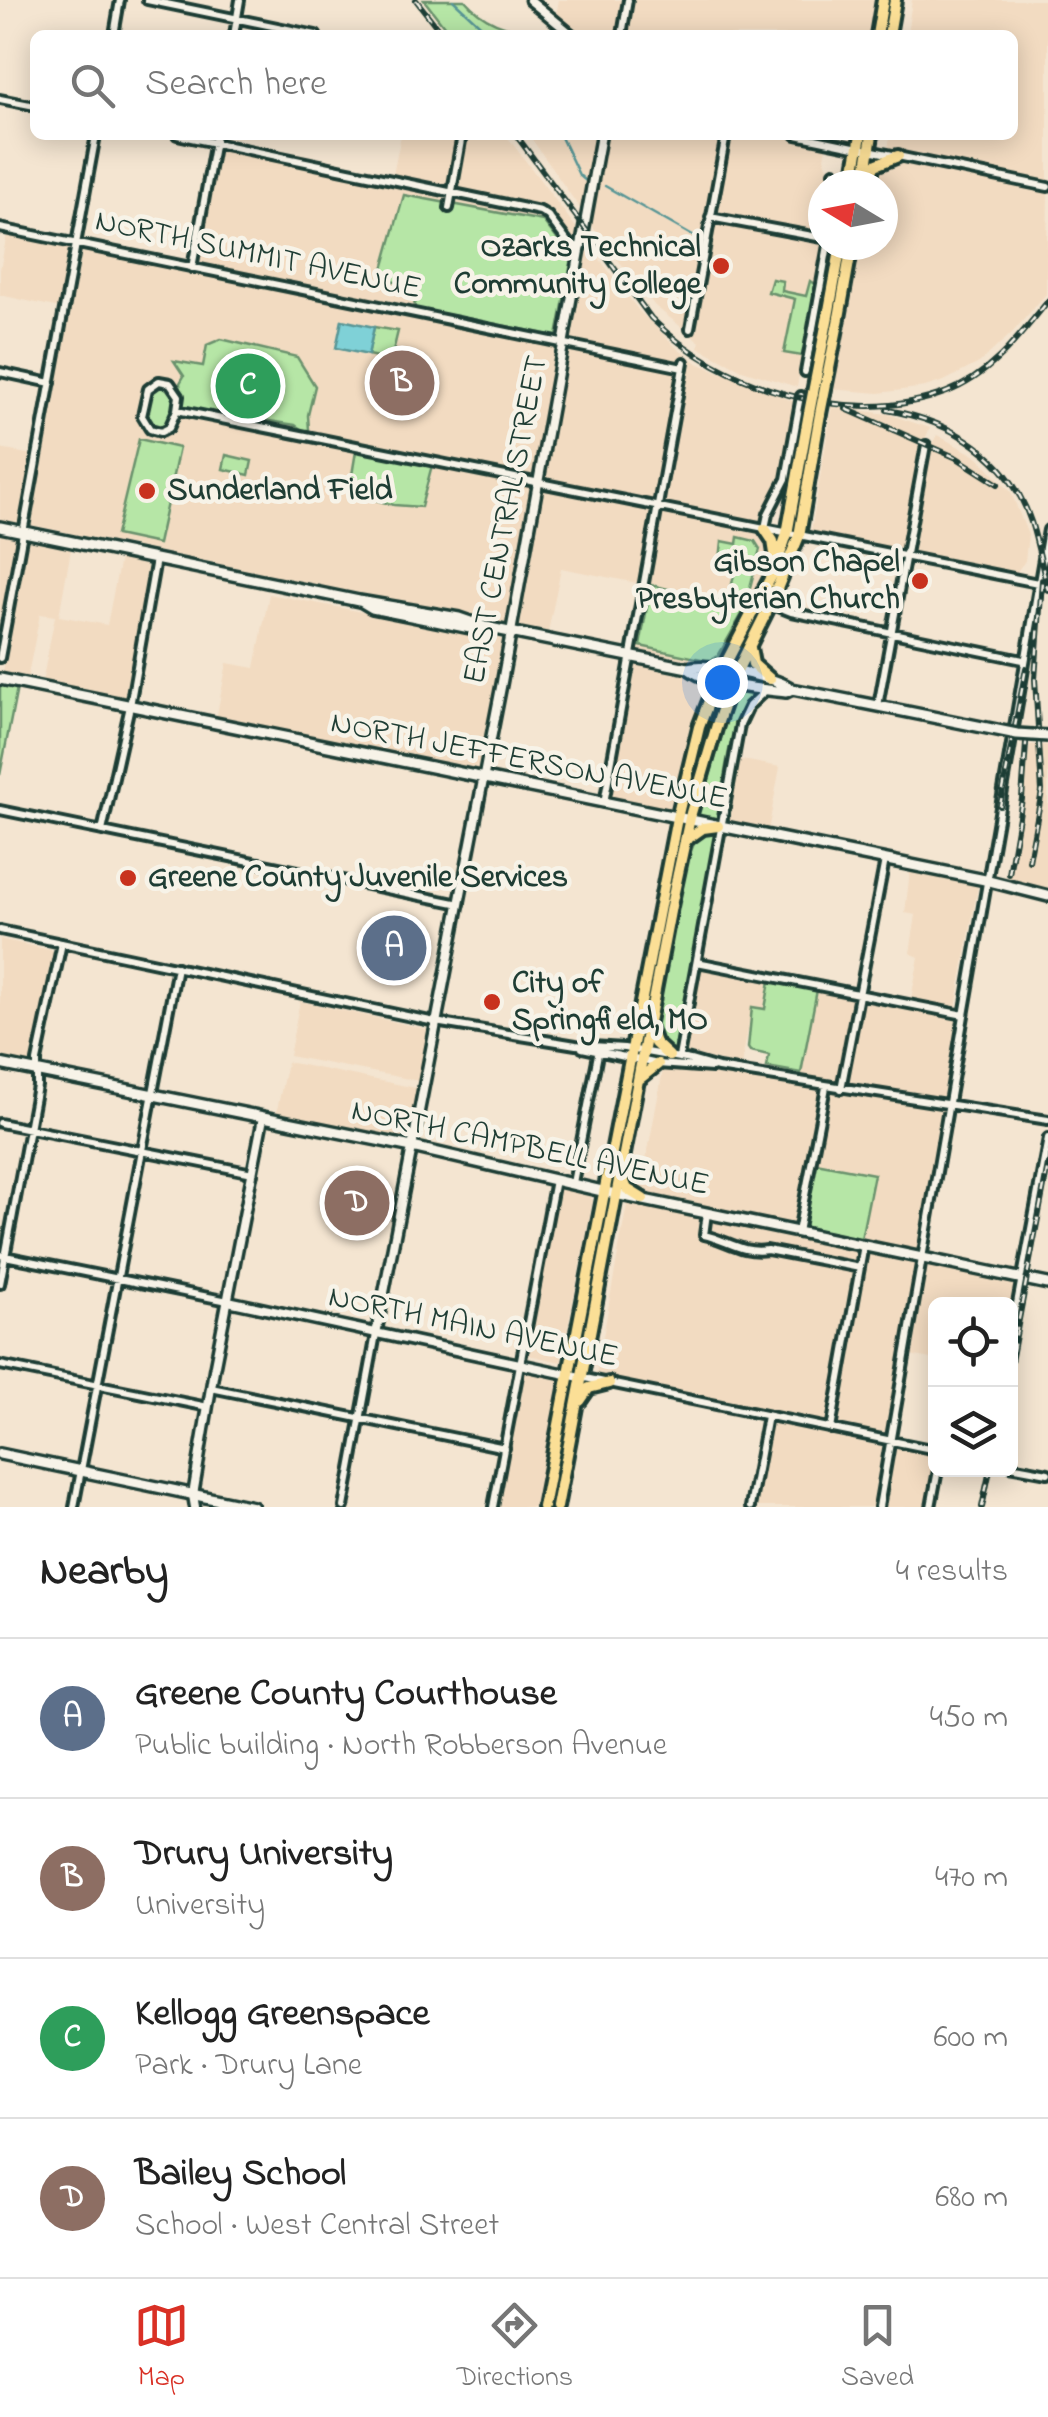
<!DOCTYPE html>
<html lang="en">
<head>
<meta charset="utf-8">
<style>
	body { margin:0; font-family:"Indie Flower",sans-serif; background:#f6f6f6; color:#222 }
	.controls { position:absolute; right:30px; bottom:30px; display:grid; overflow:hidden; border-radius:15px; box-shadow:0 5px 25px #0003 }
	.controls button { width:90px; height:90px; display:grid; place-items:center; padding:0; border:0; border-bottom:2px solid #e0e0e0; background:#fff; color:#222; font:50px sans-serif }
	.compass { position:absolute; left:808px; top:170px; width:90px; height:90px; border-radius:50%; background:#fff; box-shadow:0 5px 25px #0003; rotate:280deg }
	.you { position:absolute; left:722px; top:682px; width:35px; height:35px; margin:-25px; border:8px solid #fff; border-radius:50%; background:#1a73e8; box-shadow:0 0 0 15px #1a73e833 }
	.badge { display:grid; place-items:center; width:65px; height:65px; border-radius:50%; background:#d93025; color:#fff; font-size:32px; font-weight:700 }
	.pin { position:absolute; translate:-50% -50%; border:5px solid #fff; box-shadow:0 2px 10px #0006 }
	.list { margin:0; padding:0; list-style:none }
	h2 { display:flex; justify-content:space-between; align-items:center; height:130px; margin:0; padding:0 40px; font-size:42px }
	h2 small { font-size:32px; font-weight:400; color:#767676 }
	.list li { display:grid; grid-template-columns:65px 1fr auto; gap:30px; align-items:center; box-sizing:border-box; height:160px; padding:0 40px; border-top:2px solid #e0e0e0 }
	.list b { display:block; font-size:38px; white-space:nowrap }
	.list p { margin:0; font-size:32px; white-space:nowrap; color:#767676 }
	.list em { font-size:32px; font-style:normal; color:#767676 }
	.icon { flex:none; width:55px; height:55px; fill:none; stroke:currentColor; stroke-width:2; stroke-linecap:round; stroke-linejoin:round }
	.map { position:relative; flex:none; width:1048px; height:1507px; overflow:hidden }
	.search { position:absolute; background:#fff; box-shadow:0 5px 25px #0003; left:30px; right:30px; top:30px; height:110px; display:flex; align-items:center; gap:25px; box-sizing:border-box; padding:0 35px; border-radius:15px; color:#767676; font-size:38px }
	.sheet { height:770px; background:#fff }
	nav { display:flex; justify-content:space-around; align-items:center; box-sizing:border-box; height:140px; border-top:2px solid #e0e0e0; background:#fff; font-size:28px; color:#767676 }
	nav a { display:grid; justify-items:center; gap:5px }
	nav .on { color:#d93025 }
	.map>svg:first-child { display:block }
</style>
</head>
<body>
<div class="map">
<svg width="1048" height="1507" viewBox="0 0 1048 1507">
	<rect width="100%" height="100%" fill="#f4e5d1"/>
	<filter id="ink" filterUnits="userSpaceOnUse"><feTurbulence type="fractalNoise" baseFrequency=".01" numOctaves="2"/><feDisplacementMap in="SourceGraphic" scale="20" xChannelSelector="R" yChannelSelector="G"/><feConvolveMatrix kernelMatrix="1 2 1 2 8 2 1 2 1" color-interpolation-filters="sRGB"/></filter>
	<g filter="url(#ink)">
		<path fill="#f2dbc1" d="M559 0H874L869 35H552Z
			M912 0H1048V183L888 149 890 135H1013V35H907Z
			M401 135H506L639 311 679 350 699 364 795 402 780 480 762 519 763 537 770 543 772 561 720 658 713 663 635 651 647 585 561 568 548 632 31 525 81 242 194 265 219 149 391 185Z
			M529 135H829L824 157 834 185H823L824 245 797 387 742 370 698 347 700 342 655 306 599 236Z
			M897 162 1048 193 1046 294 1012 333 979 363 944 381 925 387 879 393 831 389 860 245H883V185H874L878 171Z
			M7 234 69 248 60 308 0 295V270Z
			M832 407 888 414 930 428 925 439 901 551 816 534 811 531Z
			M937 435 978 457 1011 492 1028 535 1025 561 1015 574 912 554 911 549 929 449Z
			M0 449 33 455 20 523 0 520Z
			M0 535 15 538 18 544 0 638Z
			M28 541 71 549 59 616 107 625 120 559 145 565 149 569 124 699 42 683 55 616 40 614 27 680 3 672Z
			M269 594 501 639 503 643 478 771 216 719 227 663 255 668Z
			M637 665 698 679 706 689 670 810 612 800 609 797 631 668Z
			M1030 745H1048V891L1009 881Z
			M737 759 780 767 768 831 726 822Z
			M910 871 978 886 956 1008 911 999 919 957 910 953 916 915 905 913Z
			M0 939 51 950 55 954 31 1066 0 1060Z
			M703 966 771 979 765 1009 752 1008 741 1066 685 1052 700 969Z
			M817 988 855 996 841 1080 837 1083 801 1075Z
			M861 999 957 1019 946 1099 849 1084V1059Z
			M300 1001 427 1029 419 1081 289 1056Z
			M287 1062 416 1088 418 1090 407 1140 276 1115Z
			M663 1070 740 1077 821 1091 796 1225 640 1193Z
			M832 1091 944 1110 921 1250 861 1239 874 1174 816 1163 828 1096Z
			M556 1187 589 1196 593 1201 561 1362 524 1354Z
			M628 1199 858 1250 827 1422 596 1375Z
			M868 1251 918 1262V1265L888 1432 882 1435 834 1423Z
			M927 1265 1012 1281 1015 1286 1011 1310 1010 1304H936L935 1360 911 1355Z
			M526 1371 558 1377 560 1384 537 1507H496L522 1373Z
			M776 1423 885 1447 875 1507H753L769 1427Z
			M896 1448 935 1456 928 1507H885Z"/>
		<path fill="#b6e6a6" stroke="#6a926d" stroke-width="2.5" d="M424 0H465C486 25 510 28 541 35H451Z
			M404 195 543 221 572 258 557 336 415 308 413 290 381 276Z
			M772 279 783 281 782 291 806 296 810 281 817 286 802 356 784 353 795 299 768 292Z
			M374 327 398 331 391 360 368 355Z
			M221 339 297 357 315 386 308 415 309 430 305 432 295 425 183 407 180 383 184 376 174 361 203 366 207 345Z
			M162 383 171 386 175 398 170 420 158 429 148 423C144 410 147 389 162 383Z
			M139 439 179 448 158 544 116 535Z
			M356 451 432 465 421 507 394 505 349 493Z
			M226 455 252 461 249 475 223 469Z
			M738 537 755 541 760 549 747 599 730 594 736 564 720 560 722 541 737 544Z
			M651 585 746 607 718 656 710 661 640 646Z
			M1 685 17 688 0 775V686Z
			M746 691H757L760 694C725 718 726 779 718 818L714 821 698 817 731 704 738 694Z
			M715 831 718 834 675 1048 672 1050 659 1043 654 1032C659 992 679 866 698 836Z
			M770 981 817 990 801 1073 767 1067 769 1055 750 1051 748 1048 752 1007 765 1009Z
			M816 1163 874 1174 861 1239 805 1227Z"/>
		<path fill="#7fd1d7" stroke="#599696" stroke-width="2.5" d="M342 320 374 327 368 355 336 348Z"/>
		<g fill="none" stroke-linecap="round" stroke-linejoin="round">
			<path stroke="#599696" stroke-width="2.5" d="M453 0 491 35
				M560 135 579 175 586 181
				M605 186 698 239"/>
			<g stroke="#1f3d34" stroke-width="14">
				<path id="minor" d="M147 0 316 35
					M114 35 120 0
					M234 35 240 0
					M622 35 628 0
					M0 99 35 106
					M177 135 540 211 548 216 570 245 582 247
					M796 135 1048 187
					M834 172 839 185
					M449 208 462 135
					M710 217 823 238
					M0 228 683 368
					M192 268 216 135
					M690 329 726 135
					M0 372 51 383
					M805 372 828 245
					M177 410 169 428 161 432 150 429 142 416 148 389 159 381 170 383 179 396 177 410 1048 585
					M765 528 768 514 786 479 801 396
					M771 604 791 612 1023 660
					M0 658 96 135
					M878 706 926 445
					M604 803 684 362
					M0 810 460 904
					M102 831 130 706 156 559
					M0 930 435 1022 576 1045 624 1048 690 1060 718 1068 1048 1120
					M697 962 964 1015
					M582 1048 658 1064 712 1068
					M679 1057 740 725 749 706 766 690
					M841 1089 885 860
					M0 1123 253 1173
					M573 1183 598 1054
					M707 1213 704 1235C727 1240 742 1254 767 1250L860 1268
					M798 1232 826 1087
					M0 1255 228 1301
					M0 1284 37 1086V1061L62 943
					M1010 1341 1048 1138
					M0 1365 208 1407
					M580 1377 936 1450
					M211 1388 505 1448
					M831 1429 864 1245
					M1010 1466 1048 1473
					M74 1507 177 967
					M344 1507 376 1334
					M493 1507 555 1180
					M750 1507 767 1416
					M879 1507 1048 530
					M931 1507 938 1470"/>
			</g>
			<g stroke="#1f3d34" stroke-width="15">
				<path id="tertiary" d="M530 0 572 35
					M228 1301 580 1377
					M376 1334 502 682 601 135
					M195 1507 193 1495 214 1370 263 1118"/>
			</g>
			<g stroke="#1f3d34" stroke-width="16">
				<path id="secondary" d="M0 527 359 601 459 618 485 627 688 668C707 685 760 689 786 692L792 689 893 709
					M362 602 372 608 475 629 485 627
					M688 668C708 662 775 677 792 689
					M0 679 985 880 1048 896
					M0 1064 412 1147 615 1194 1048 1284
					M0 1454 253 1507"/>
			</g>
			<g stroke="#1f3d34" stroke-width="18">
				<path id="primary" d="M877 35 883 0
					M889 35 895 0
					M867 180 875 165 898 156
					M852 185 861 135
					M864 185 872 135
					M828 316 841 245
					M839 318 852 245
					M765 529 773 541 776 560
					M750 648 753 664 770 679
					M686 840 703 828 718 826
					M650 1029 655 1043 669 1056
					M638 1080 658 1064
					M621 1175 627 1189 643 1199
					M580 1401 589 1388 609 1383
					M543 1507 677 818 699 727 717 680 774 571 787 534 809 413
					M557 1507 671 906 691 813 717 725 731 683 771 603 799 536 820 414"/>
			</g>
			<use href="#minor" stroke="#f7f3e8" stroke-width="6"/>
			<use href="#tertiary" stroke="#f7f3e8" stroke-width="8"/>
			<use href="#secondary" stroke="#f7f3e8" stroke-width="9"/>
			<use href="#primary" stroke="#fbdf96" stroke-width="10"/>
			<g stroke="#1f3d34" stroke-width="6">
				<path id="rail" d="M416 0 443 35
					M516 135 651 318C721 388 851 429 947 392 990 376 1020 336 1048 301
					M846 409 957 458 998 484
					M887 410C952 421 1010 457 1031 522 1038 544 1042 568 1048 590
					M1000 806 1026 668
					M1029 861 1042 791 1035 679 1042 580
					M1009 874 1022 799 1027 730
					M1010 1367 1048 1165
					M982 1507 990 1470"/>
			</g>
			<use href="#rail" stroke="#f7f3e8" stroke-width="2.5" stroke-dasharray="8" stroke-linecap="butt"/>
			<g stroke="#1f3d34" stroke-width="16" stroke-linecap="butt">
				<path id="secondary-bridge" d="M893 709 1017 734 1048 736"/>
			</g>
			<g stroke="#1f3d34" stroke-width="18" stroke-linecap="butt">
				<path id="primary-bridge" d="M809 413 828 316
					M820 414 839 318"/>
			</g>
			<use href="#secondary-bridge" stroke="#f7f3e8" stroke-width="9"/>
			<use href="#primary-bridge" stroke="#fbdf96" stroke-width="10"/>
		</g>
	</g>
	<g fill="#c8321e" stroke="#f7f3e8" stroke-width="4">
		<circle cx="721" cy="266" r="10"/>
		<circle cx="147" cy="491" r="10"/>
		<circle cx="920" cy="581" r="10"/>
		<circle cx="128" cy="878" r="10"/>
		<circle cx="492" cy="1002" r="10"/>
	</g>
	<g text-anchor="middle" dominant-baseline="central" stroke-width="9" stroke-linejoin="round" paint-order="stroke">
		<g font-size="32" font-weight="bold" fill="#1f3d34" stroke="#f7f3e8" text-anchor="start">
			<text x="701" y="248" text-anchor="end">Ozarks Technical<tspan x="701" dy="37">Community College</tspan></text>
			<text x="167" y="491">Sunderland Field</text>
			<text x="900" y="563" text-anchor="end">Gibson Chapel<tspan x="900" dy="37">Presbyterian Church</tspan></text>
			<text x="148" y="878">Greene County Juvenile Services</text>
			<text x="512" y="984">City of<tspan x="512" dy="37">Springfield, MO</tspan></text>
		</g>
		<g font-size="32" fill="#1f3d34" stroke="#f7f3e8">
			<text transform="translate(258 256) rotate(12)">NORTH SUMMIT AVENUE</text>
			<text transform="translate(507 520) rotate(-79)">EAST CENTRAL STREET</text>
			<text transform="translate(529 762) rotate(11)">NORTH JEFFERSON AVENUE</text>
			<text transform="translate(530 1149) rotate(12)">NORTH CAMPBELL AVENUE</text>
			<text transform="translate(473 1328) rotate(12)">NORTH MAIN AVENUE</text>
		</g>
	</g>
</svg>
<div class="controls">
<button><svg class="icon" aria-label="locate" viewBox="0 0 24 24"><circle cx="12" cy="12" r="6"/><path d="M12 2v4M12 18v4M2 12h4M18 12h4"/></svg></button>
<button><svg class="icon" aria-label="layers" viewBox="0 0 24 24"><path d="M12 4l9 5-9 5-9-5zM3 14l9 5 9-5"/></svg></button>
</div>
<svg class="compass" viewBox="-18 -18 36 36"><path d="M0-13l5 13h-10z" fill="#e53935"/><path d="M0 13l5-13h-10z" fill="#767676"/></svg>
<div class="you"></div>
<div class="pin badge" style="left:394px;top:948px;background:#5c6f8a">A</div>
<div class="pin badge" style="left:402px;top:383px;background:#8d6e63">B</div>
<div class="pin badge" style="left:248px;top:386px;background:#2e9e5b">C</div>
<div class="pin badge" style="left:357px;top:1203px;background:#8d6e63">D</div>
<div class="search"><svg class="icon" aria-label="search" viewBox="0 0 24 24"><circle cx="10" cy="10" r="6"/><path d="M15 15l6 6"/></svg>Search here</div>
</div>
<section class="sheet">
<h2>Nearby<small>4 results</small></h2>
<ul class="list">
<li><span class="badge" style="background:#5c6f8a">A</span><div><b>Greene County Courthouse</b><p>Public building · North Robberson Avenue</p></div><em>450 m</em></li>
<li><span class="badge" style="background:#8d6e63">B</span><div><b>Drury University</b><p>University</p></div><em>470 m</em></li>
<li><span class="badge" style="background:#2e9e5b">C</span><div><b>Kellogg Greenspace</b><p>Park · Drury Lane</p></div><em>600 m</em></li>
<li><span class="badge" style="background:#8d6e63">D</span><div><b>Bailey School</b><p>School · West Central Street</p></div><em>680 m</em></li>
</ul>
</section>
<nav>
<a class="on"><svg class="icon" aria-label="map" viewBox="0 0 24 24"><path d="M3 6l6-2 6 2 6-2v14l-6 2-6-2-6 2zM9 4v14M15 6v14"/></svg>Map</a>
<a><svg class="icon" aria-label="directions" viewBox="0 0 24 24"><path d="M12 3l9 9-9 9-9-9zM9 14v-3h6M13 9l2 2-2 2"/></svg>Directions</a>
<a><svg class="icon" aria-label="saved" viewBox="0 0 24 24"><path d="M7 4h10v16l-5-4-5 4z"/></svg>Saved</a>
</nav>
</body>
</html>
